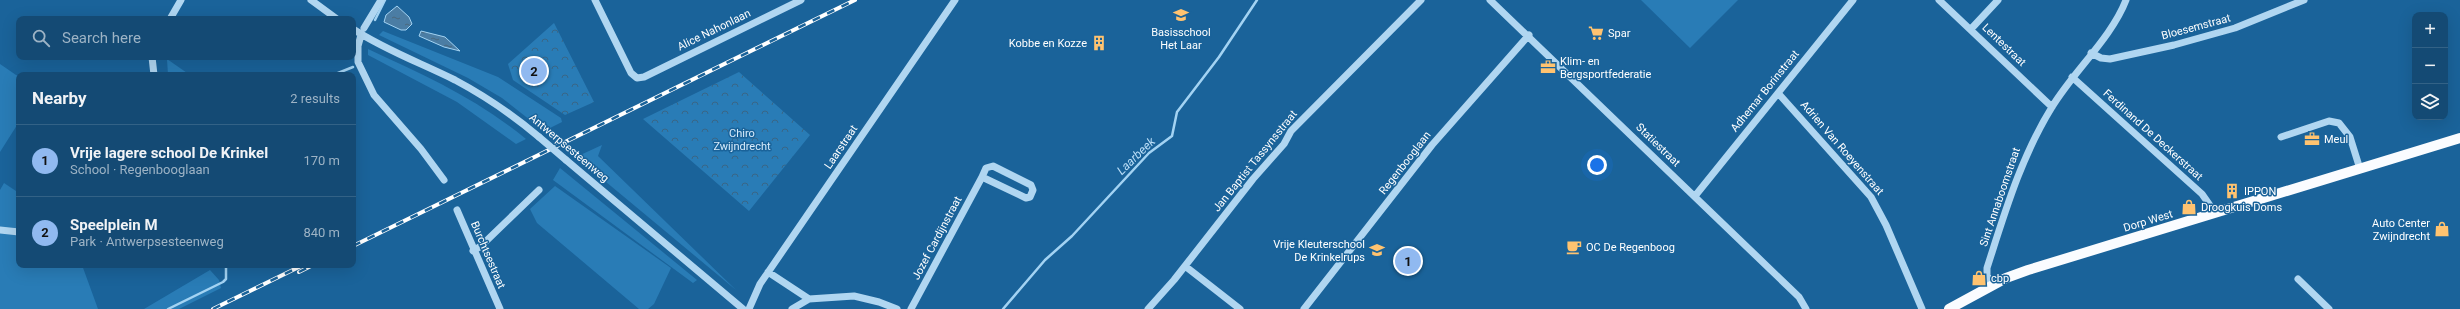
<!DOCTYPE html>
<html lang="en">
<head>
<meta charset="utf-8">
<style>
	body { margin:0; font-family:Roboto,sans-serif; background:#1d5179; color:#f1f3f6 }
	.controls { position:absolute; right:12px; top:12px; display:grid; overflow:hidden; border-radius:8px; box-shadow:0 4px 16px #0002 }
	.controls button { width:36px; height:36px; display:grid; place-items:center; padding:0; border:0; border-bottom:1px solid #336286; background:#144a74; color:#f1f3f6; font:20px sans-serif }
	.you { position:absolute; left:1597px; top:165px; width:14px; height:14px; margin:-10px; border:3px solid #fff; border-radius:50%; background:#1a73e8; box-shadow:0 0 0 6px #1a73e833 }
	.badge { display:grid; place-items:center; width:26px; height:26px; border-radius:50%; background:#90b9f0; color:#111; font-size:13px; font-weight:700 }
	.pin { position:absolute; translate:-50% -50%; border:2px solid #fff; box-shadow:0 1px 4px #0006 }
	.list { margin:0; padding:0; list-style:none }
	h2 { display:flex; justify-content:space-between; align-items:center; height:52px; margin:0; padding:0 16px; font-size:17px }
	h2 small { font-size:13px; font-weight:400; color:#9db3c5 }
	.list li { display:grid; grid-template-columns:26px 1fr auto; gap:12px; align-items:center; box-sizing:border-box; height:72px; padding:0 16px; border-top:1px solid #336286 }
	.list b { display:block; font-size:15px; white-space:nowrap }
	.list p { margin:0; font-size:13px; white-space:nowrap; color:#9db3c5 }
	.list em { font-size:13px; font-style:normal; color:#9db3c5 }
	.icon { flex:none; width:22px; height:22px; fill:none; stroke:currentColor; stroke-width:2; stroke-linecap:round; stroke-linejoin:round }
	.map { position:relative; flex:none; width:2460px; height:309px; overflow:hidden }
	.search { position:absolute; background:#144a74; box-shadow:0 4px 16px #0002; left:16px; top:16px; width:340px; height:44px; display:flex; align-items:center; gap:10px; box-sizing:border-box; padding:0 14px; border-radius:8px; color:#9db3c5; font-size:15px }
	.panel { position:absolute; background:#144a74; box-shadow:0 4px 16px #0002; left:16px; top:72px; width:340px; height:196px; border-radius:8px }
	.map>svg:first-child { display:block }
</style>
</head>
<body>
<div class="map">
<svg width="2460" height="309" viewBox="0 0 2460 309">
	<defs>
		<pattern id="forest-crowns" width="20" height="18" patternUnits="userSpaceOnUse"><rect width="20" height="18" fill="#297cb6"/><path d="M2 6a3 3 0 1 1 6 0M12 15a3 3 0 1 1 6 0" fill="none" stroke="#396686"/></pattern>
		<pattern id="water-ripples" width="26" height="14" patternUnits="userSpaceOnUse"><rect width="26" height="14" fill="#4b7da4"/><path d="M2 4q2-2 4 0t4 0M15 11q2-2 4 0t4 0" fill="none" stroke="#4b677c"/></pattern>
	</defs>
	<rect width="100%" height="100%" fill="#1a639a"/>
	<path fill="#297cb6" d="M1641 0H1738L1690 48Z
		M383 31 498 77 561 118 562 122 544 131 502 98 468 78 379 35Z
		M368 49C424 75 478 99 526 139L516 144 457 102 368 55Z
		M167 59 190 75H168Z
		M0 64 19 77V122L0 152Z
		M602 145 598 156 736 290 576 157Z
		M560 168 697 280 693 283 553 180Z
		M4 183 19 193V265H82L98 309H0V190Z
		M555 186 671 268 654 304 648 309H639L537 223 530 209Z
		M210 270 219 280 221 288 179 309H144Z"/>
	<path fill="url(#forest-crowns)" d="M554 23 594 102 565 115 513 80 508 64Z
		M739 72 810 135 749 211 643 119Z"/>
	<path fill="url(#water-ripples)" stroke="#a3d3f3" d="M397 6 409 17 412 24 406 30H401L384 22 386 15Z
		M421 31 445 37 460 51 444 47 419 36Z"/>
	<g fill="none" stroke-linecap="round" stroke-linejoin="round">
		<path stroke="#a3d3f3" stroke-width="2.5" d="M375 20 385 0
			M333 75 353 67
			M168 309 223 282 226 279V265
			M1003 309 1045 260 1072 236 1149 153 1172 136 1177 112 1219 57 1257 0"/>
		<path stroke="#b0d6f1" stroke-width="7" d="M311 0 337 19
			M595 0 631 73 637 78 644 77 801 0
			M1490 0 1799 297 1806 309
			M1939 0 2052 107
			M170 19 181 0
			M364 28 381 0
			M353 29C385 50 421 63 455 80 485 96 513 115 539 137
			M1971 29 1998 0
			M361 35 358 46V62L374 95 421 149 444 180
			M2091 53 2101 58 2110 59 2174 45 2235 28 2304 0
			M152 57 154 75
			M2072 77 2202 194 2209 204 2213 213
			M1778 93 1871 197 1886 225 1922 309
			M2281 137 2329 121 2339 123 2350 137 2360 169
			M566 160 743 309
			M1695 196 1853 0
			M457 210 500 309
			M0 230 19 232
			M473 251 481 246 539 190
			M1185 266 1240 309
			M768 272 809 299 854 296 879 302 897 309
			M2298 279 2329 309
			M1992 286 1987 275V268C2005 212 2021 157 2052 107 2073 72 2112 37 2126 0
			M749 309 760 284 955 0
			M792 309 809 299
			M911 309 982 177 986 168 993 166 1031 185 1033 190 1030 197 1026 198 982 177
			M1148 309 1174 280 1253 179 1284 144 1291 131 1421 0
			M1304 309 1432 145 1529 35"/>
		<path stroke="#fafcff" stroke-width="10" d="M1949 309 2006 278 2028 270 2460 138"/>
		<g stroke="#fff" stroke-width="4">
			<path id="rail" d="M353 246 855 0
				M299 272 313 265
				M213 309 303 265"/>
		</g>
		<use href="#rail" stroke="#1a639a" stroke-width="2.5" stroke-dasharray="8" stroke-linecap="butt"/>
		<path stroke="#b0d6f1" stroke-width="7" d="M539 137 566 160"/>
	</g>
	<defs>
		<g id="school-bare" transform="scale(1.2)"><path d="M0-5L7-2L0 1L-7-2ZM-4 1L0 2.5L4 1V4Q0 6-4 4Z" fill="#ffc370" stroke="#1a639a" stroke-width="2.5" paint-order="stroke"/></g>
		<g id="supermarket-bare" transform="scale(1.2)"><path d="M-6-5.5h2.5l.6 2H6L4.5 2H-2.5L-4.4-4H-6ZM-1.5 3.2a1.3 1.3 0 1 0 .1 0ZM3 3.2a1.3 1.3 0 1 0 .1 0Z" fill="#ffc370" stroke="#1a639a" stroke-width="2.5" paint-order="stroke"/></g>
		<g id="building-bare" transform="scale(1.2)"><path d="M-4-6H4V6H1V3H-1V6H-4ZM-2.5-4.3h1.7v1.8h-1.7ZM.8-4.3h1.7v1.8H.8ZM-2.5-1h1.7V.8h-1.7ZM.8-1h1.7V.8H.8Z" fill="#ffc370" stroke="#1a639a" stroke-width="2.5" paint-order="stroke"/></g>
		<g id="office-bare" transform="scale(1.2)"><path d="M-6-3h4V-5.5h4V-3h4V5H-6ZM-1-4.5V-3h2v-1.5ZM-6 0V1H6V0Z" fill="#ffc370" stroke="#1a639a" stroke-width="2.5" paint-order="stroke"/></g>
		<g id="shop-bare" transform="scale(1.2)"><path d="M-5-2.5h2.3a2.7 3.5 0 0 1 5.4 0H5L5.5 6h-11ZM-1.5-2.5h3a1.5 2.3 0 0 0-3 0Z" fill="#ffc370" stroke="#1a639a" stroke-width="2.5" paint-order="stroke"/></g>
		<g id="cafe-bare" transform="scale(1.2)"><path d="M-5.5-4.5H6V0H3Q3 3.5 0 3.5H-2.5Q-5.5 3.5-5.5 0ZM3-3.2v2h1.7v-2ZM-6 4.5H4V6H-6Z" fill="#ffc370" stroke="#1a639a" stroke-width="2.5" paint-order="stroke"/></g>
	</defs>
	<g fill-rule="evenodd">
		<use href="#school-bare" x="1181" y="15"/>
		<use href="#supermarket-bare" x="1596" y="33"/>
		<use href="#building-bare" x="1099" y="43"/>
		<use href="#office-bare" x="1548" y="67"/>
		<use href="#office-bare" x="2312" y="139"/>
		<use href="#building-bare" x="2232" y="191"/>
		<use href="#shop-bare" x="2189" y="207"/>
		<use href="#shop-bare" x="2442" y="229"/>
		<use href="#cafe-bare" x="1574" y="247"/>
		<use href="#school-bare" x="1377" y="250"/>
		<use href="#shop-bare" x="1979" y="278"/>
	</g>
	<g text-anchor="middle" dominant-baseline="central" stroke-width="3" stroke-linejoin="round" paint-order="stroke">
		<g font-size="11" fill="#fff" stroke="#1a639a">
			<text transform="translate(2196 27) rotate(-15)">Bloesemstraat</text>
			<text transform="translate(714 30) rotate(-26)">Alice Nahonlaan</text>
			<text transform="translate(2004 45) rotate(44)">Lentestraat</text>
			<text transform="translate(1765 91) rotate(-51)">Adhemar Borinstraat</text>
			<text transform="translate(2153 135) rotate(42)">Ferdinand De Deckerstraat</text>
			<text transform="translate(1658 145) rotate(44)">Statiestraat</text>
			<text transform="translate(841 147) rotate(-56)">Laarstraat</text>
			<text transform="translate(569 148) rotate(40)">Antwerpsesteenweg</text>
			<text transform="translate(1842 148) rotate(49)">Adrien Van Roeyenstraat</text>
			<text transform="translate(1255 161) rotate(-51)">Jan Baptist Tassynsstraat</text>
			<text transform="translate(1405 163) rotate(-52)">Regenbooglaan</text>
			<text transform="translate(2000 197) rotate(-71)">Sint Annaboomstraat</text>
			<text transform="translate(2148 221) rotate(-17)">Dorp West</text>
			<text transform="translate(937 238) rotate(-62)">Jozef Cardijnstraat</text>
			<text transform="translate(488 255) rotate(67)">Burchtsestraat</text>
		</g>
		<g font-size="11" fill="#fff" stroke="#1a639a" text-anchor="start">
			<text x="1181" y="32" text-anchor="middle">Basisschool<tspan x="1181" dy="13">Het Laar</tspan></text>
			<text x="1608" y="33">Spar</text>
			<text x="1087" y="43" text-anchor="end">Kobbe en Kozze</text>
			<text x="1560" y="61">Klim- en<tspan x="1560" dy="13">Bergsportfederatie</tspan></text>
			<text x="2324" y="139">Meul</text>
			<text x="2244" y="191">IPPON</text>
			<text x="2201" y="207">Droogkuis Doms</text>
			<text x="2430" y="223" text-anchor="end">Auto Center<tspan x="2430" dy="13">Zwijndrecht</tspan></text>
			<text x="1365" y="244" text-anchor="end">Vrije Kleuterschool<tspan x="1365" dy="13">De Krinkelrups</tspan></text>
			<text x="1586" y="247">OC De Regenboog</text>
			<text x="1991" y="278">cbp</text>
		</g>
		<g font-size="11" fill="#d7ecfc" stroke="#1a639a">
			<text x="742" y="133">Chiro<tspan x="742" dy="13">Zwijndrecht</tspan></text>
		</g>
		<g font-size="12" font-style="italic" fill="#bcdff8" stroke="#1a639a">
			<text transform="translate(1136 156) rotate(-44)">Laarbeek</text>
		</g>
	</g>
</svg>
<div class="controls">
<button>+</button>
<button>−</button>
<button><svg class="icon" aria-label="layers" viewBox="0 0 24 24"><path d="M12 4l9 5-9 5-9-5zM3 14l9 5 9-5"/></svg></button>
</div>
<div class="you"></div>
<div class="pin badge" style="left:1408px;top:261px">1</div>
<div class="pin badge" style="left:534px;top:71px">2</div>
<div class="search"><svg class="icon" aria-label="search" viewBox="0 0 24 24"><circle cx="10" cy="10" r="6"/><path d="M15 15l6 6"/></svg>Search here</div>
<section class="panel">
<h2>Nearby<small>2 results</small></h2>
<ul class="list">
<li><span class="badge">1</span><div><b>Vrije lagere school De Krinkel</b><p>School · Regenbooglaan</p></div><em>170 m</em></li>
<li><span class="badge">2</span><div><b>Speelplein M</b><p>Park · Antwerpsesteenweg</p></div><em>840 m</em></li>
</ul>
</section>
</div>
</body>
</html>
